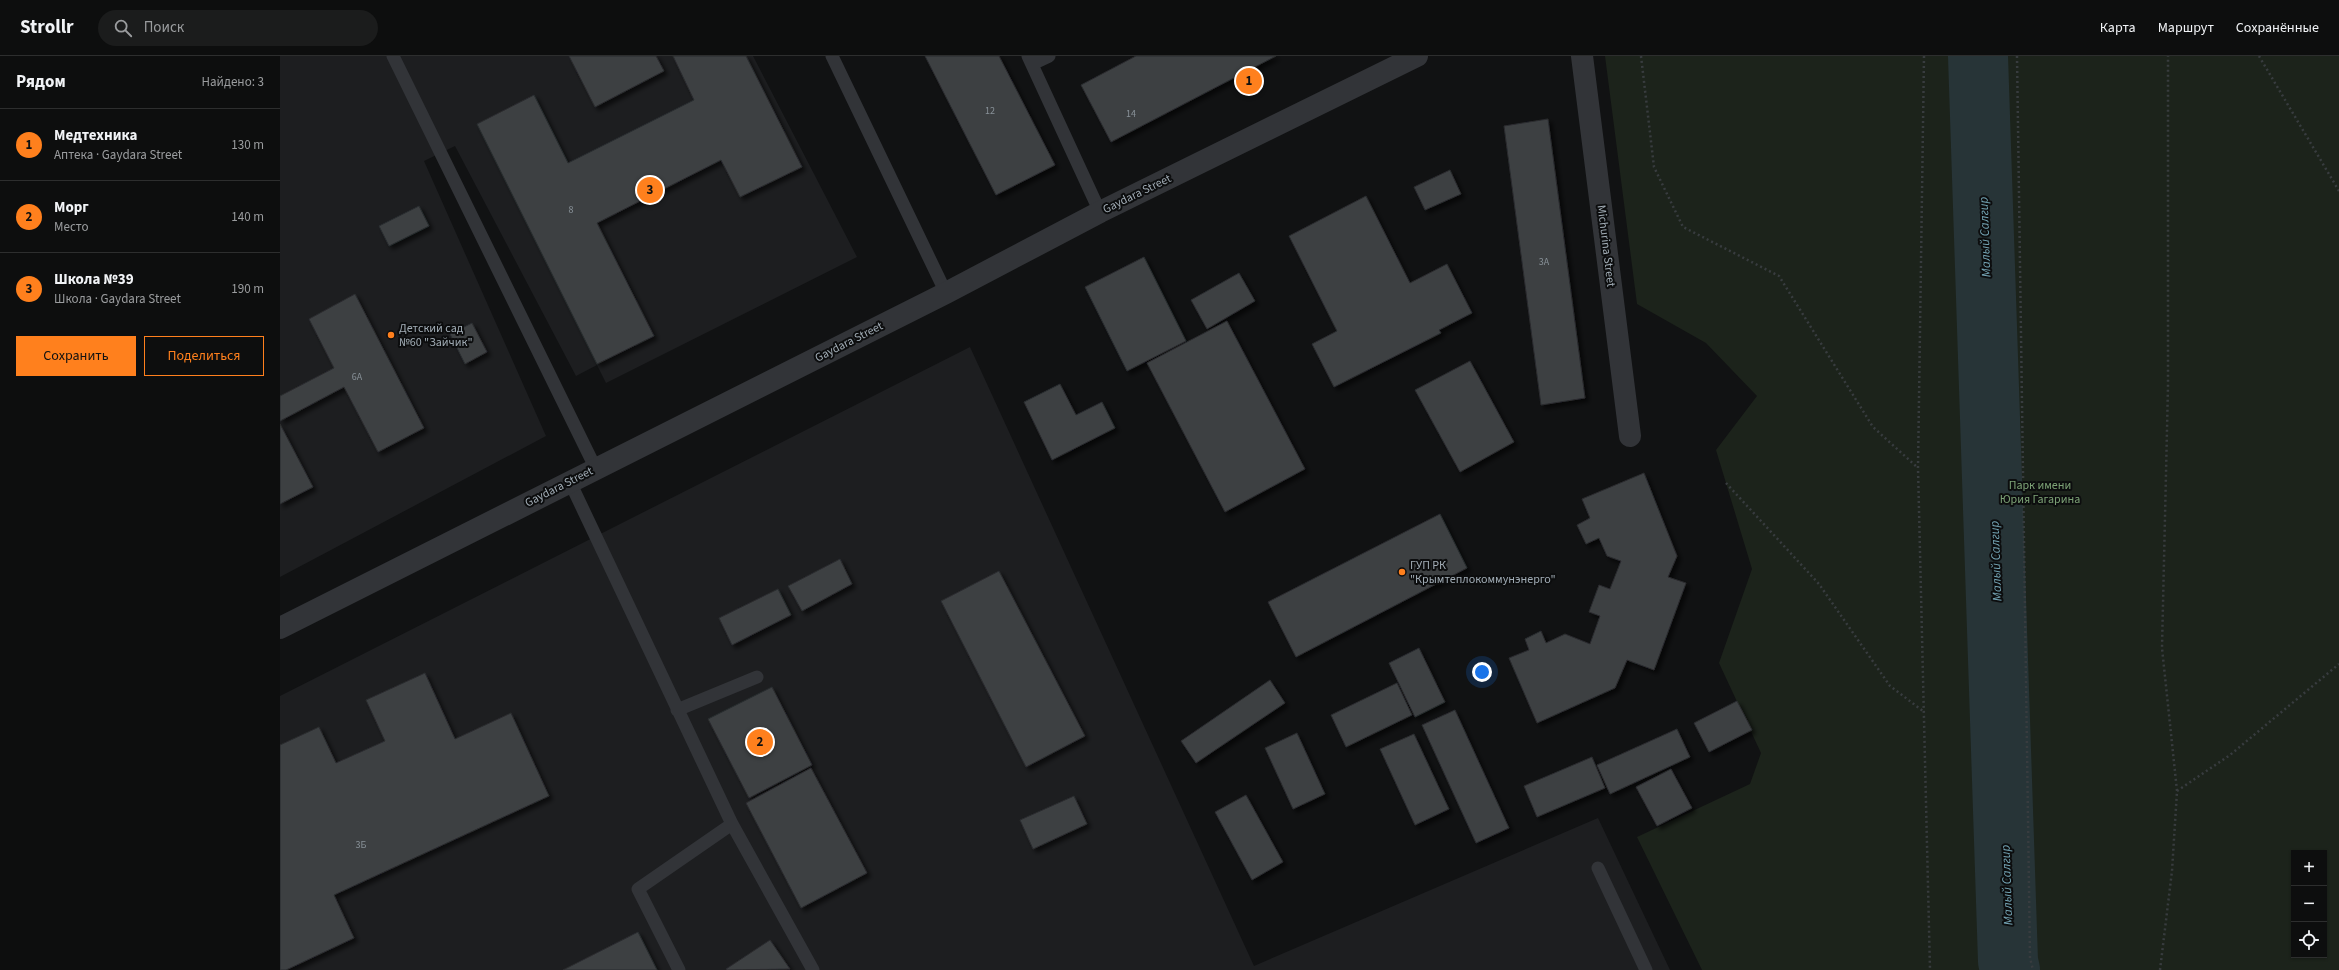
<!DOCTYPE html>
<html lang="ru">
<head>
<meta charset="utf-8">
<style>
	body { margin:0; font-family:"Source Sans 3",sans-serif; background:#1b1c1c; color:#f1f3f6 }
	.controls { position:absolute; right:12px; bottom:12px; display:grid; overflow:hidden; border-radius:0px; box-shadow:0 1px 3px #0004 }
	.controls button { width:36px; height:36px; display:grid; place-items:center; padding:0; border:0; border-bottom:1px solid #2d2e2e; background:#0d0e0e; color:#f1f3f6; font:20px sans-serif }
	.you { position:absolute; left:1202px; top:616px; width:14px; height:14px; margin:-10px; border:3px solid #fff; border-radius:50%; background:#1a73e8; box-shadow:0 0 0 6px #1a73e833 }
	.badge { display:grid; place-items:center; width:26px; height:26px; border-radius:50%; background:#ff801d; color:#111; font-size:13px; font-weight:700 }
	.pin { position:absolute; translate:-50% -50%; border:2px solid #fff; box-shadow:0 1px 4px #0006 }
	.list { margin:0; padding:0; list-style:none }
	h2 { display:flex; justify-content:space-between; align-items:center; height:52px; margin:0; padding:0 16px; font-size:17px }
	h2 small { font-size:13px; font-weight:400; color:#9a9c9e }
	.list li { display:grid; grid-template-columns:26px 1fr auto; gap:12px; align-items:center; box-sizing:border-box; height:72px; padding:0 16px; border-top:1px solid #2d2e2e }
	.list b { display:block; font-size:15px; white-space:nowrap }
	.list p { margin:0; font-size:13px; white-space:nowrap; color:#9a9c9e }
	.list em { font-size:13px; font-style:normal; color:#9a9c9e }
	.actions { display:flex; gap:8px; padding:12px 16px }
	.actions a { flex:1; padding:9px 0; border:1px solid #ff801d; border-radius:0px; text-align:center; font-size:14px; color:#ff801d }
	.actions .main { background:#ff801d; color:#111 }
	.icon { flex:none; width:22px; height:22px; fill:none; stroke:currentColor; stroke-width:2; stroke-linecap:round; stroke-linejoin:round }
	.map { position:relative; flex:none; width:2059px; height:914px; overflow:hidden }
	header { display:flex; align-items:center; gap:24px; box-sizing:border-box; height:56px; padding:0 20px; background:#0d0e0e; border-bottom:1px solid #2d2e2e }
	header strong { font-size:19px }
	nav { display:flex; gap:22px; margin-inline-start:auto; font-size:14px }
	.search { width:280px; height:36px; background:#1b1c1c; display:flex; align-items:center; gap:10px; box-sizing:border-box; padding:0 14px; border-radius:22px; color:#9a9c9e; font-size:15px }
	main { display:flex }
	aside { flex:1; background:#0d0e0e }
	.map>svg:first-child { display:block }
</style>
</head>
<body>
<header>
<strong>Strollr</strong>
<div class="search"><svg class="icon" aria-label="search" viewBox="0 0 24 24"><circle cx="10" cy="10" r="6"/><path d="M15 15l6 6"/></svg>Поиск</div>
<nav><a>Карта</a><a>Маршрут</a><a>Сохранённые</a></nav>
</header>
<main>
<aside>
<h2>Рядом<small>Найдено: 3</small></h2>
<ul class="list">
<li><span class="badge">1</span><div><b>Медтехника</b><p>Аптека · Gaydara Street</p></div><em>130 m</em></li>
<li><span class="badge">2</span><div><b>Морг</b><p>Место</p></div><em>140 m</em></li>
<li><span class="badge">3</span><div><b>Школа №39</b><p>Школа · Gaydara Street</p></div><em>190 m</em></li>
</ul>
<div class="actions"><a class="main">Сохранить</a><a>Поделиться</a></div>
</aside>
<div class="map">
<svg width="2059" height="914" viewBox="0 0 2059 914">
	<defs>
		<filter id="shadow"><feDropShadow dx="3.5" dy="3.5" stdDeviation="2" flood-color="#0009"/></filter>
	</defs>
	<rect width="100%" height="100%" fill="#111213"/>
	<path fill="#1d1e20" d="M0 0H473L577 201 326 327 317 309 296 320 175 90 144 105 266 380 0 521Z
		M690 291 974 910 1318 762 1390 914H0V640Z"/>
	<path fill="#1c231b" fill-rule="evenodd" d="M1325 0H2059V914H1422L1357 781 1470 728 1481 697 1439 607 1472 513 1436 394 1477 340 1426 287 1357 248ZM2014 797H2044V899H2014Z"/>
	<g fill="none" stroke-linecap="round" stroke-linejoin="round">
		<path stroke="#273437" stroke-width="60" d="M1698 0 1728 905 1730 914"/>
	</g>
	<path fill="#3d4043" stroke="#2b2c2f" filter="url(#shadow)" d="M289 0H376L384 15 315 51Z
		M393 0H466L522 111 460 141 441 104 317 167 374 280 317 308 197 68 254 39 288 107 414 44Z
		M645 0H719L775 109 716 139Z
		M856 0H996L831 86 801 29Z
		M1268 63 1305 342 1261 349 1224 70Z
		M1170 114 1181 138 1145 154 1134 131Z
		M1086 140 1130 227 1167 208 1192 257 1159 274 1161 277 1054 331 1032 288 1057 275 1009 180Z
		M139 150 149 170 109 190 99 170Z
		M864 201 906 285 847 315 805 231Z
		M959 217 975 245 927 273 911 244Z
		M75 238 144 372 98 396 64 331 0 365V340L54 312 29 263Z
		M947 265 1025 413 945 456 867 307Z
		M192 267 207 296 185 308 170 278Z
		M1190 305 1234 386 1180 416 1135 334Z
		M780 328 796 359 822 346 835 372 772 404 744 346Z
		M0 368 33 431 0 448Z
		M1364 417 1397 500 1388 521 1406 527 1374 614 1347 604 1335 632 1257 667 1229 602 1249 594 1245 583 1261 575 1266 587 1285 578 1310 588 1320 560 1309 556 1319 529 1330 533 1341 505 1327 500 1319 482 1306 488 1297 469 1310 462 1302 443Z
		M1160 458 1187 512 1016 601 988 546Z
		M560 503 572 528 522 555 508 530Z
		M719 515 805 680 746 711 661 545Z
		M498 533 511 559 452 589 439 562Z
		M1139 592 1165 646 1135 661 1109 607Z
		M145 617 175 683 231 657 269 740 54 839 74 882 6 914H0V689L39 671 56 707 105 685 86 644Z
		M990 624 1005 647 916 707 901 685Z
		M1117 627 1132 659 1066 691 1051 659Z
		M492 631 532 709 469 742 428 663Z
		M1457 645 1472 674 1429 696 1414 667Z
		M1175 654 1229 772 1196 787 1142 669Z
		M1397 673 1410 701 1330 738 1317 709Z
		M1017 677 1045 738 1013 753 985 692Z
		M1134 678 1169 753 1135 769 1100 693Z
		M1312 701 1325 732 1257 761 1244 730Z
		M531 712 587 817 521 852 466 747Z
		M1391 713 1412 752 1377 770 1356 731Z
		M966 739 1003 806 972 824 935 756Z
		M794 740 807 768 753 793 740 764Z
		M358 876 377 914H283Z
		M490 884 510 913 447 914 446 913Z"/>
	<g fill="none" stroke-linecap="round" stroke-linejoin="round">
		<path stroke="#383c3f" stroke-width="2.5" stroke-dasharray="2 3" stroke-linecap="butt" d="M1361 0 1374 111 1403 171 1499 220 1593 371 1638 412
			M1644 0 1638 412 1650 914
			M1737 0 1750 902 1753 914
			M1979 0 2059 135
			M1446 427 1539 528 1610 630 1643 655
			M1897 735 1950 699 2059 608
			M1880 914 1892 815 1897 735 1882 592 1888 330V0"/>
		<path stroke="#323438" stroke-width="13" d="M113 0 316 413
			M552 0 666 237
			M748 0 820 156
			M752 8 769 0
			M290 426 452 768 533 914
			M397 654 477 621
			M1318 812 1366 914
			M399 914 358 833 452 768"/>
		<path stroke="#323438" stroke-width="22" d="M1302 0 1350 380
			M0 572 666 237 820 156 1137 0"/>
	</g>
	<g fill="#ff801d" stroke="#0c0d0e" stroke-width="1.5">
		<circle cx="111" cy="279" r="4"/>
		<circle cx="1122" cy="516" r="4"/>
	</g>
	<g text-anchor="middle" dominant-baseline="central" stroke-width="4" stroke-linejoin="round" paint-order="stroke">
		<g font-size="10" fill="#889198">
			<text x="710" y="55">12</text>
			<text x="851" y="58">14</text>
			<text x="291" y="154">8</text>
			<text x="1264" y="206">3А</text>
			<text x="77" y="321">6А</text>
			<text x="81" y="789">3Б</text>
		</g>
		<g font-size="12" fill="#a1acb5" stroke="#0c0d0e">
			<text transform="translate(857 138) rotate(-26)">Gaydara Street</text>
			<text transform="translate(1326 190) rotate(83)">Michurina Street</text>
			<text transform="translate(569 286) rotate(-27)">Gaydara Street</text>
			<text transform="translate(279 431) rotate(-27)">Gaydara Street</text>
		</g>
		<g font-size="12" fill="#a1acb5" stroke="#0c0d0e" text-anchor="start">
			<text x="119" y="272">Детский сад<tspan x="119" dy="14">№60 "Зайчик"</tspan></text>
			<text x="1130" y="509">ГУП РК<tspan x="1130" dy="14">"Крымтеплокоммунэнерго"</tspan></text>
		</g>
		<g font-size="12" fill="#7da276" stroke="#0c0d0e">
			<text x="1760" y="429">Парк имени<tspan x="1760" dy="14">Юрия Гагарина</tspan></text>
		</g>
		<g font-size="13" font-style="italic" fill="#74a4b4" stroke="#0c0d0e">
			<text transform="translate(1705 181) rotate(-92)">Малый Салгир</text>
			<text transform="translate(1716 505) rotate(-92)">Малый Салгир</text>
			<text transform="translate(1727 829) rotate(-92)">Малый Салгир</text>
		</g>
	</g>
</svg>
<div class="controls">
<button>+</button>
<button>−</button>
<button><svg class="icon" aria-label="locate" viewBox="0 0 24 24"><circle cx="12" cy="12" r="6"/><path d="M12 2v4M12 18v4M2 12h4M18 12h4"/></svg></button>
</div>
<div class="you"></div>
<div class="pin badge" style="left:969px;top:25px">1</div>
<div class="pin badge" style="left:480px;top:686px">2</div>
<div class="pin badge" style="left:370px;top:134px">3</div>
</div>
</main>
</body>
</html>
